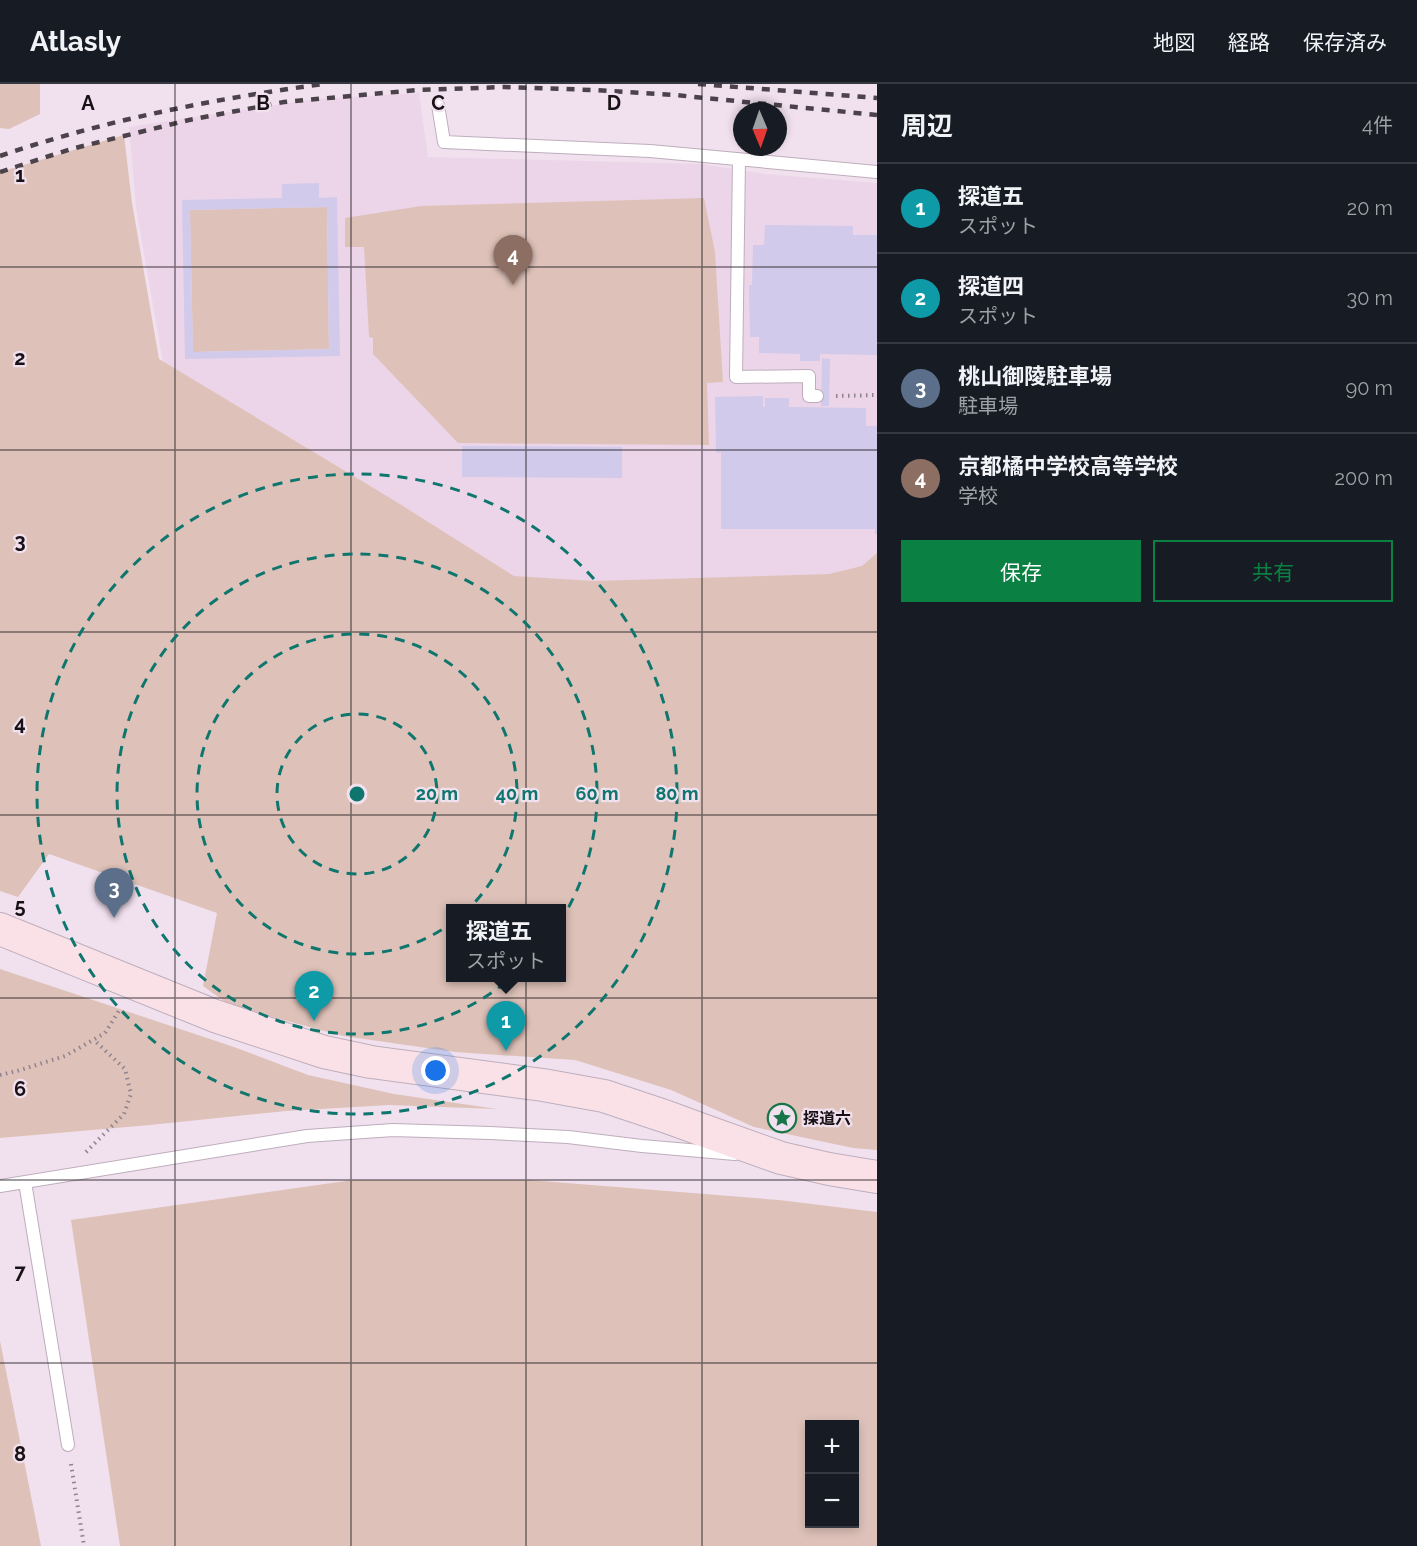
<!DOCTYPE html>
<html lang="ja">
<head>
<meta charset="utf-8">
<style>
	body { margin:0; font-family:Raleway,"Noto Sans JP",sans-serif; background:#20242c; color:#f1f3f6 }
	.controls { position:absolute; right:18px; bottom:18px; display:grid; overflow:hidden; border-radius:0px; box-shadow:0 3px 9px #0003 }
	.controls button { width:54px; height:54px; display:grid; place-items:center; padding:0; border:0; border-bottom:2px solid #363941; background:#171b24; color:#f1f3f6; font:30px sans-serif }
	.compass { position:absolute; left:733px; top:18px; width:54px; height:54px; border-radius:50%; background:#171b24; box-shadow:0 3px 9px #0003; rotate:178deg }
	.you { position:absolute; left:436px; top:987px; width:21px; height:21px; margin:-15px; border:4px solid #fff; border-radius:50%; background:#1a73e8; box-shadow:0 0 0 9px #1a73e833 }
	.badge { display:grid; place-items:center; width:39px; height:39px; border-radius:50%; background:#0b8043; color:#fff; font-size:20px; font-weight:700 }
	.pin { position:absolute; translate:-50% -50px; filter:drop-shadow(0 2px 3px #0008) }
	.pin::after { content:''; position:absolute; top:32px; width:21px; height:18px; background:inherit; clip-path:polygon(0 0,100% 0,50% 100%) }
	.popup { position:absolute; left:446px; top:820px; width:120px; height:78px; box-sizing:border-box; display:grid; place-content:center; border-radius:0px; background:#171b24; filter:drop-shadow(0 2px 4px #0005); font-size:20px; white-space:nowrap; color:#9ea1a6 }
	.popup b { font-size:22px; color:#f1f3f6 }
	.popup::after { content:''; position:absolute; left:50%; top:100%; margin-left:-12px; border:12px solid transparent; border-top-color:#171b24 }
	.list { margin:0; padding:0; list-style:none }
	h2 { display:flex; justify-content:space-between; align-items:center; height:78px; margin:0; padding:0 24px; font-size:26px }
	h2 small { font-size:20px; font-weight:400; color:#9ea1a6 }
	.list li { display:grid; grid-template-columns:39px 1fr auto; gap:18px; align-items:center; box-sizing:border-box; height:90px; padding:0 24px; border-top:2px solid #363941 }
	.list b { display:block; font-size:22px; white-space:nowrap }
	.list p { margin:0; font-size:20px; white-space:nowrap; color:#9ea1a6 }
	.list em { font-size:20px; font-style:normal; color:#9ea1a6 }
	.actions { display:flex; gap:12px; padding:18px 24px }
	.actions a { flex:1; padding:14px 0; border:2px solid #0b8043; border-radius:0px; text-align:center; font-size:21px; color:#0b8043 }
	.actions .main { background:#0b8043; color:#fff }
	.map { position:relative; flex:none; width:877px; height:1462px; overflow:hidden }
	header { display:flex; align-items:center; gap:36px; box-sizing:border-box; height:84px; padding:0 30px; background:#171b24; border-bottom:2px solid #363941 }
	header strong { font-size:28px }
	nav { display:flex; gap:33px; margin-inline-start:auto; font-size:21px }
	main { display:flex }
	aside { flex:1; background:#171b24 }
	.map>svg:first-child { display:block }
</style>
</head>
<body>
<header>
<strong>Atlasly</strong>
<nav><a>地図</a><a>経路</a><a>保存済み</a></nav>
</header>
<main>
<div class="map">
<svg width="877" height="1462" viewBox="0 0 877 1462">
	<rect width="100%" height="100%" fill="#f1e0ee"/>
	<path fill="#ecd5e9" d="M419 9 428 73 701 80 765 90 877 99V476L866 486 833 494 598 501 518 496 163 279 136 123 129 43 315 15Z"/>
	<path fill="#dec2b9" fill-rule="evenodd" d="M0 0H40V30L9 45 0 44Z
		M124 51 132 119 159 275 395 417 514 492 594 497 829 490 862 482 877 469V1066L853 1064 754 1043 671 1006 575 976 455 968 343 952 231 922 203 902 217 829 49 770 18 813 0 807V88ZM450 824H562V894H450Z
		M704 114 715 168 723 298 707 299 709 361 458 359 373 270V254L369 253 364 163H345V134L421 122Z
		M327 123 329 265 193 268 190 126Z
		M0 885 234 963 308 991 394 1010 497 1025 389 1021 286 1027 150 1041 0 1054Z
		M353 1096H529L779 1116 877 1128V1462H120L71 1136ZM810 1340H854V1440H810Z
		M0 1257 41 1462H0Z"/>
	<path fill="#d1caea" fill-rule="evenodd" d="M319 99V114L337 113 340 272 185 275 182 116 282 114V100ZM327 123 329 265 193 268 190 126Z
		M765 141 853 142V151H877V271L820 270V277H800V270L759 269V253H750L749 201H752L753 161H764Z
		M822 274 830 275 829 322H821Z
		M763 312V323H765V314H789V323L866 324V342H877V450H875V445H721V368L716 369 715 313Z
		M462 362 622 363V394L462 393Z"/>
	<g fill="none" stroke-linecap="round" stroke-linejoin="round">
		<g stroke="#beaebc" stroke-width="14">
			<path id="lane" d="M438 21 444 58 650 67 877 88
				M739 75 736 293 809 292V312H817
				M25 1098 68 1361
				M0 1102 307 1052 393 1046 490 1049 568 1053 642 1062 735 1070"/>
		</g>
		<g stroke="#beaebc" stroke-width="34">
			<path id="secondary" d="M0 845 215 932 324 968 371 978 543 1001 604 1012 667 1033 708 1048 781 1074 829 1085 877 1093"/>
		</g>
		<path stroke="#8f838d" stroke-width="4" stroke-dasharray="1.5 4.5" stroke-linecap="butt" d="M836 312 877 311
			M0 991 17 987 65 972 105 949 120 925
			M86 1068 124 1030 131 1010 125 985 94 956
			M71 1380 84 1462"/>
		<use href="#lane" stroke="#fff" stroke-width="12"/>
		<use href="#secondary" stroke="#fae1e7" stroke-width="32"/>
		<path stroke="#4c434a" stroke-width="4.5" stroke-dasharray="8 8" stroke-linecap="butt" d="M698 0 877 14
			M0 72C105 36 214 15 323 0
			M0 88 71 65 189 36 284 18 417 6 505 3 593 6 675 11 877 31"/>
	</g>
	<path fill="none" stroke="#181217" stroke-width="1.5" stroke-opacity="0.55" d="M175 0V1462M351 0V1462M526 0V1462M702 0V1462M0 183H877M0 366H877M0 548H877M0 731H877M0 914H877M0 1096H877M0 1279H877"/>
	<g fill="none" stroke="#0f766e" stroke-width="3" stroke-dasharray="10 8">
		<circle cx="357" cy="710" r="80"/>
		<circle cx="357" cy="710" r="160"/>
		<circle cx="357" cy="710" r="240"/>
		<circle cx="357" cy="710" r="320"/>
	</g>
	<defs>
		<g id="sight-ring" transform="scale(1.5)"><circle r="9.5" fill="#f1e0ee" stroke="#18754a" stroke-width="1.5"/><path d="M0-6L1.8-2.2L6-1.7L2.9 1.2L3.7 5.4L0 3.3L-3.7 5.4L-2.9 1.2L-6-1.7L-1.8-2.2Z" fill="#18754a"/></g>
	</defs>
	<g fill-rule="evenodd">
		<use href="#sight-ring" x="782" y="1034"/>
	</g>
	<g text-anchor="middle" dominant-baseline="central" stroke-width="4.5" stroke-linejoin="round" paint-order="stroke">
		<g font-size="16" font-weight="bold" fill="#181217" stroke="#f1e0ee" text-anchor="start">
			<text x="803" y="1034">探道六</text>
		</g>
	</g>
	<g font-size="20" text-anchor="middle" font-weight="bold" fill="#181217" stroke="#f1e0ee" stroke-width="4.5" stroke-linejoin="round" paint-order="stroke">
		<text x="88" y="26">A</text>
		<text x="263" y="26">B</text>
		<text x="438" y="26">C</text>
		<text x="614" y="26">D</text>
		<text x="20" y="98">1</text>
		<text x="20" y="281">2</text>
		<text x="20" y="464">3</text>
		<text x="20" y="646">4</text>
		<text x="20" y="829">5</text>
		<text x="20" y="1012">6</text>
		<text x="20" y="1195">7</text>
		<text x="20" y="1377">8</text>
	</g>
	<circle cx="357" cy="710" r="9" fill="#0f766e" stroke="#f1e0ee" stroke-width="3"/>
	<g font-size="18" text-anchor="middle" font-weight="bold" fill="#0f766e" stroke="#f1e0ee" stroke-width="4.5" stroke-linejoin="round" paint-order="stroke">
		<text x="437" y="716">20 m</text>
		<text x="517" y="716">40 m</text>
		<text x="597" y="716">60 m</text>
		<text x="677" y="716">80 m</text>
	</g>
</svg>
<div class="controls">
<button>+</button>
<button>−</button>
</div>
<svg class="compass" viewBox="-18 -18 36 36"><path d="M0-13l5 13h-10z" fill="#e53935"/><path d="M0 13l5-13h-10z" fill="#9ea1a6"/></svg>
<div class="you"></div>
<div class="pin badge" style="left:506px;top:967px;background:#0f9aa8">1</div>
<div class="popup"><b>探道五</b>スポット</div>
<div class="pin badge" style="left:314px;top:937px;background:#0f9aa8">2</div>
<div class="pin badge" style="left:114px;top:834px;background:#5c6f8a">3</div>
<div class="pin badge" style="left:513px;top:201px;background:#8d6e63">4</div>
</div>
<aside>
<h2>周辺<small>4件</small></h2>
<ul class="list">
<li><span class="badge" style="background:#0f9aa8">1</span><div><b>探道五</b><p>スポット</p></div><em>20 m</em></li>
<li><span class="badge" style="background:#0f9aa8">2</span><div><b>探道四</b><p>スポット</p></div><em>30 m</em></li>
<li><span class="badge" style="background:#5c6f8a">3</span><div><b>桃山御陵駐車場</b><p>駐車場</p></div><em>90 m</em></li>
<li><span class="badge" style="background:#8d6e63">4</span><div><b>京都橘中学校高等学校</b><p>学校</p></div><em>200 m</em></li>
</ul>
<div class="actions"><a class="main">保存</a><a>共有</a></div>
</aside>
</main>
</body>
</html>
